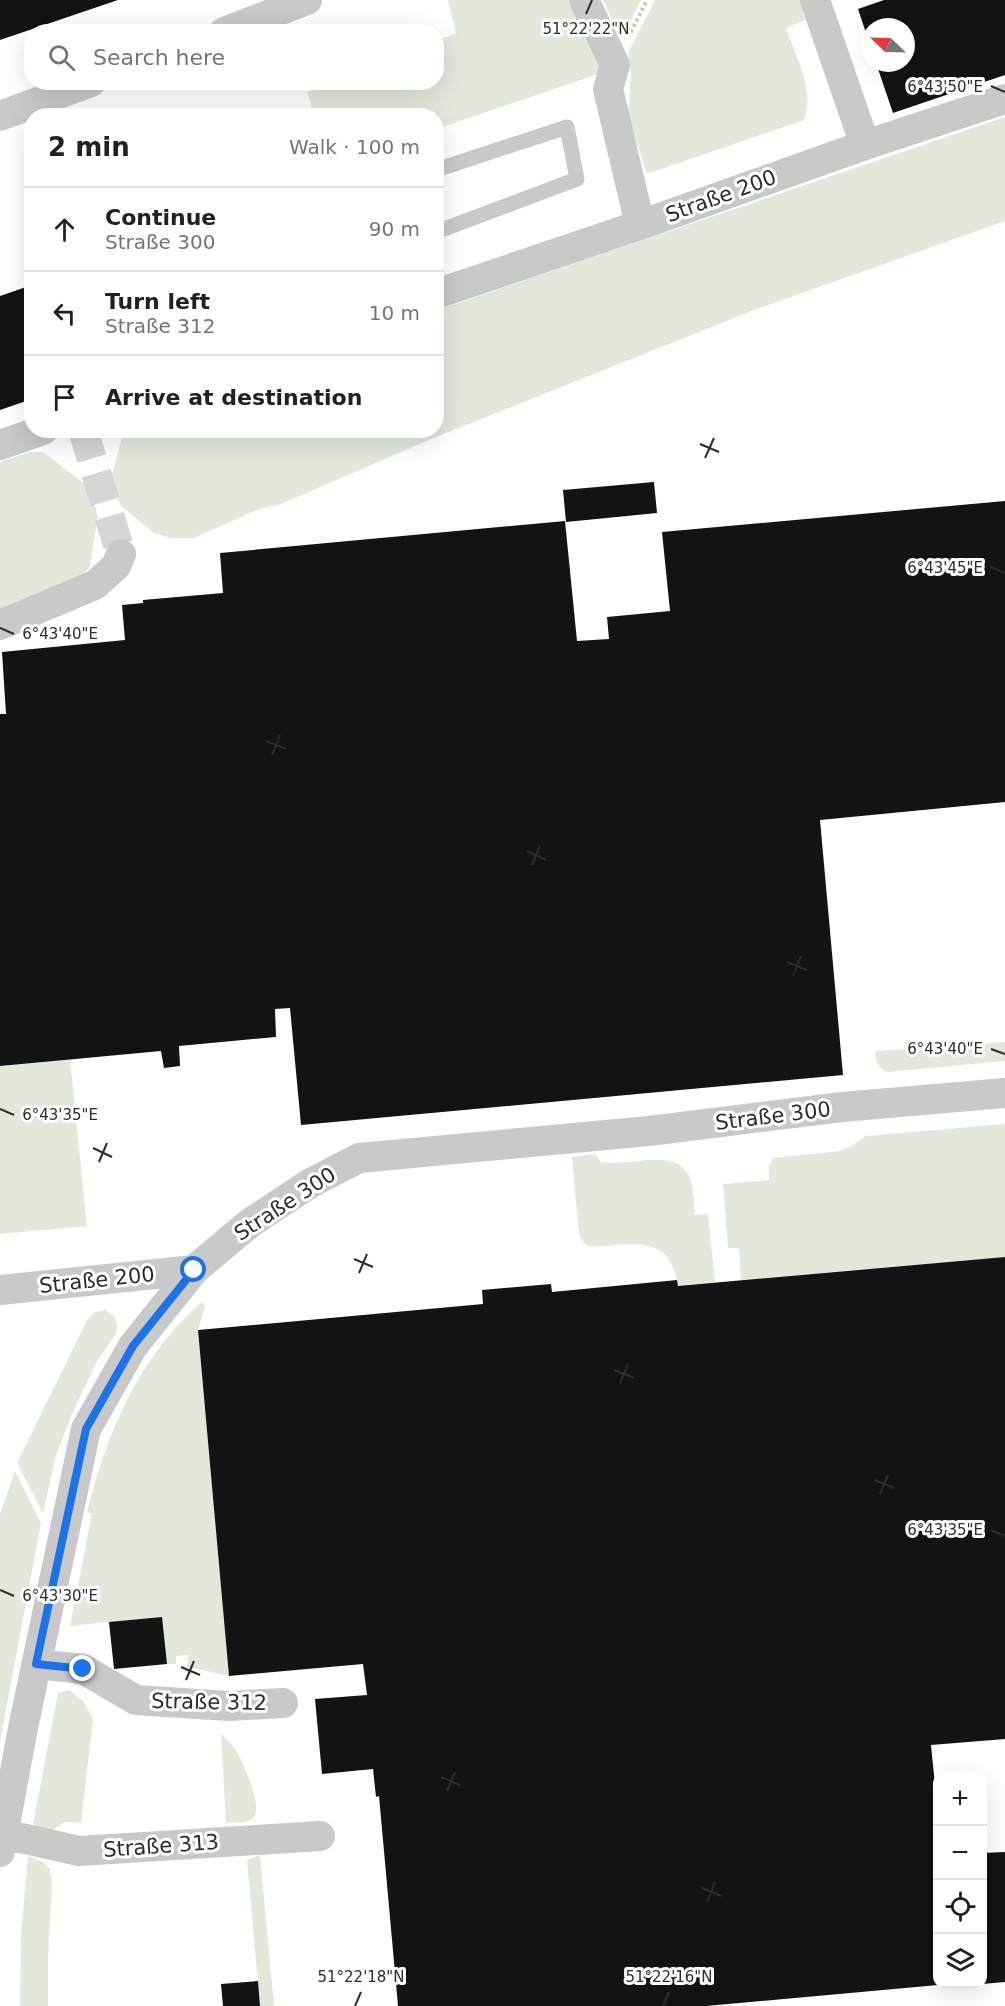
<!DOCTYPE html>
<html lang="en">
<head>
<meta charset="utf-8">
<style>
	body { margin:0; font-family:"DejaVu Sans",sans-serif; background:#f2f2f2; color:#202124 }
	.controls { position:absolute; right:18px; bottom:18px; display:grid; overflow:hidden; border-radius:12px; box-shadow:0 6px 24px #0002 }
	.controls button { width:54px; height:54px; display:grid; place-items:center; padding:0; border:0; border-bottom:2px solid #e0e0e0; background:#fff; color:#202124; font:30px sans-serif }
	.compass { position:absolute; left:861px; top:18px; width:54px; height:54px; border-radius:50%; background:#fff; box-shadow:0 6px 24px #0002; rotate:293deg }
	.stop { position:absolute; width:18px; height:18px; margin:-14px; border:4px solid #1a73e8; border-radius:50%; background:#fff }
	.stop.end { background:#1a73e8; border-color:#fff; box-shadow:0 2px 6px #0008 }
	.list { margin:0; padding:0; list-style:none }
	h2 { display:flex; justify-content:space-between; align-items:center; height:78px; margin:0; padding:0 24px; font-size:26px }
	h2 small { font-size:20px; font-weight:400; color:#757577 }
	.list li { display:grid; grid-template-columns:39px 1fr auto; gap:18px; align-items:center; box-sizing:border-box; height:84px; padding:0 24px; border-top:2px solid #e0e0e0 }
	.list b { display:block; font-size:22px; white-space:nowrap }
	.list p { margin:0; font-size:20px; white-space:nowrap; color:#757577 }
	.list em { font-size:20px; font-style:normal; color:#757577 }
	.icon { flex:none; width:33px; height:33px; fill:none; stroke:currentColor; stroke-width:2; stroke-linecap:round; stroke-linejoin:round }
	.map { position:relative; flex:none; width:1005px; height:2006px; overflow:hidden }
	.search { position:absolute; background:#fff; box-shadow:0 6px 24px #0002; left:24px; top:24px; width:420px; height:66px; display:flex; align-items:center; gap:15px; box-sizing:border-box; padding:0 21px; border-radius:24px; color:#757577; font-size:22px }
	.panel { position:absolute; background:#fff; box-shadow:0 6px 24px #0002; left:24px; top:108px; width:420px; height:330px; border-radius:24px }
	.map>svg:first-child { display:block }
</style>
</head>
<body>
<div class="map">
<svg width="1005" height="2006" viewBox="0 0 1005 2006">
	<rect width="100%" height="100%" fill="#fff"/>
	<path fill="#e2e9db" d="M448 0H569L600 65 601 73 437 129 436 116 314 115 307 92 331 83 436 82 437 41 456 33Z
		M603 0H641L621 39Z
		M655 0H800L805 20 786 28C796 57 815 89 804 120L647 174 628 116 631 72 628 53Z
		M1005 117V221L754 310 431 439 281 504 259 509 194 538H171L154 533 121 506 111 478 124 431 436 430 437 310Z
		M30 452H43L89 487 98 516 90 566 84 574 0 613V462Z
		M1005 1042V1061L887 1072C878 1067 874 1061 876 1051Z
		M70 1059 87 1226 0 1234V1066Z
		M1005 1124V1257L741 1280 739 1248H728L723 1184 769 1180V1164L772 1163V1158L840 1151 853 1145 865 1136Z
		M595 1154 601 1162C628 1168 680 1144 691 1181 694 1192 694 1204 694 1215L708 1214 715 1282 678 1286C670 1238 642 1243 602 1246 596 1247 589 1248 584 1243 583 1242 580 1236 579 1235L572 1157Z
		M202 1302 205 1306 198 1330 229 1676 188 1667V1655L176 1656V1664H167L109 1622 70 1626 92 1514 87 1512C104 1446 127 1384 173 1331 181 1321 192 1312 202 1302Z
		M105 1310 113 1315 117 1322V1329L115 1335 96 1363 72 1414 56 1455 43 1513 17 1463 87 1320 95 1312Z
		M15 1471 41 1523 0 1742V1514Z
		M69 1690 84 1702 93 1719 81 1823 65 1822 51 1831 39 1828 33 1824 58 1693Z
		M221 1734C227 1740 233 1745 237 1752 243 1763 264 1807 253 1818 246 1824 234 1822 226 1823Z
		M260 1855 274 2006H260L247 1860Z
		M28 1856 43 1862 50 1869 52 1884 48 1958V2006H20L21 1935Z"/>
	<path fill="#131313" d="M0 0H118L0 40Z
		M884 0H1005V75L893 113 876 63H906V27H870V45L858 9Z
		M32 285V399L0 410V296Z
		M654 482 657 513 566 522 563 490Z
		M1005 501V802L820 820 843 1075 301 1125 290 1008 275 1009 276 1037 179 1046 180 1066 164 1068 161 1051 0 1066V714H6L2 652 125 640 122 605 143 603V600L223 593 220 553 565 521 577 641 609 639 607 617 670 611 662 532Z
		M1005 1257V1739L931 1745 938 1815V1985L706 2006H398L379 1796 376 1797 373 1769 322 1774 315 1699 367 1695 363 1664 229 1676 198 1330 483 1304 482 1290 551 1284 552 1292 677 1280 678 1286Z
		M162 1617 167 1664 114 1669 109 1622Z
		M1005 1852V1982L982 1984V1853Z
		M258 1981 260 2006H223L221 1984Z"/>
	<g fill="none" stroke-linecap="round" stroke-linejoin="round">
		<path stroke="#d5d5d5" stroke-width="30" stroke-dasharray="30 15" stroke-linecap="butt" d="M83 430 121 554"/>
		<path stroke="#c9c9c9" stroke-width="4" stroke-dasharray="3 3" stroke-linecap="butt" d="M631 32 647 0"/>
		<path stroke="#c9c9c9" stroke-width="15" d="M436 170 567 127 577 179 436 232"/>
		<path stroke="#c9c9c9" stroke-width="30" d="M584 0 615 65 608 89 640 225
			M815 0 865 145
			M224 32 307 0
			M0 116 91 82
			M436 294 640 225 865 145 1005 99
			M0 445 43 430
			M0 625 95 585 116 566 121 554
			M0 1290 194 1270
			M37 1664 83 1669 136 1700 229 1706 283 1703
			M3 1834 79 1851 320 1836
			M0 1852 23 1728 86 1429 133 1346 194 1270 250 1223 309 1184 359 1158 649 1131 842 1107 1005 1093"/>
	</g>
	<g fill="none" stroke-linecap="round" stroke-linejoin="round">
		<path stroke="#1a73e8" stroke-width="8" d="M83 1669 36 1664 86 1429 133 1346 194 1270"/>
	</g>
	<path fill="none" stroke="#2c2c2c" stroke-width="2" d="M586 14 592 0M991 86 1005 92M700 444 719 452M705 458 714 438M991 567 1005 573M0 628 14 634M266 741 286 749M272 755 280 735M527 851 546 860M532 865 540 846M787 962 807 970M793 976 801 956M991 1049 1005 1054M0 1109 14 1115M93 1148 112 1157M99 1162 107 1143M354 1259 373 1267M359 1273 367 1254M614 1370 634 1378M620 1383 628 1364M875 1480 894 1488M880 1494 888 1475M991 1530 1005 1536M0 1590 14 1596M181 1667 200 1675M186 1680 194 1661M441 1777 460 1785M447 1791 455 1772M702 1888 721 1896M707 1902 715 1882M355 2006 361 1992M663 2006 669 1992"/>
	<g text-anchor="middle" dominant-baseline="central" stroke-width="6" stroke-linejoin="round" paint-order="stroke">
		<g font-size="21" fill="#2c2c2c" stroke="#fff">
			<text transform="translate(721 196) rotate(-20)">Straße 200</text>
			<text transform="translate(773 1116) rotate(-7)">Straße 300</text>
			<text transform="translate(285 1204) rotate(-33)">Straße 300</text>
			<text transform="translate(97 1280) rotate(-6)">Straße 200</text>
			<text transform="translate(209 1702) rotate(1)">Straße 312</text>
			<text transform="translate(161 1846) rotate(-4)">Straße 313</text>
		</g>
	</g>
	<g font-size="15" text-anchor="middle" fill="#2c2c2c" stroke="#fff" stroke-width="6" stroke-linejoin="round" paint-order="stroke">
		<text x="586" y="34">51°22'22"N</text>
		<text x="945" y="92">6°43'50"E</text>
		<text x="945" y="573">6°43'45"E</text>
		<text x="60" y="639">6°43'40"E</text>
		<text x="945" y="1054">6°43'40"E</text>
		<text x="60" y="1120">6°43'35"E</text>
		<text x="945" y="1535">6°43'35"E</text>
		<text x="60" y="1601">6°43'30"E</text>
		<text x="361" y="1982">51°22'18"N</text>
		<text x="669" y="1982">51°22'16"N</text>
	</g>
</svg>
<div class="controls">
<button>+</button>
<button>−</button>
<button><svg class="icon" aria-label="locate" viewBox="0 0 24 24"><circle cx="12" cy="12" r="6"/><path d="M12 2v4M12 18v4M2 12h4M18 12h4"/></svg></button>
<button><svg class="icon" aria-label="layers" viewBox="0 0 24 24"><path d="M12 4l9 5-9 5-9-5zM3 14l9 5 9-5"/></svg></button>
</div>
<svg class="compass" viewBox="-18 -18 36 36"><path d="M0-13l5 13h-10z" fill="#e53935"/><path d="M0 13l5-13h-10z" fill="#757577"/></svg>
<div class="stop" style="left:194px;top:1270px"></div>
<div class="stop end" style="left:83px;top:1669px"></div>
<div class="search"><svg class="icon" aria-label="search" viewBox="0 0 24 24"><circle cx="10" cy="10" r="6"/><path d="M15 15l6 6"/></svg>Search here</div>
<section class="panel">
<h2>2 min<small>Walk · 100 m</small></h2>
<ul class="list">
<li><svg class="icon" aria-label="ahead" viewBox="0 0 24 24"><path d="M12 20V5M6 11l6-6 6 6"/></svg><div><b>Continue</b><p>Straße 300</p></div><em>90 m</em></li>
<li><svg class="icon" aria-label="left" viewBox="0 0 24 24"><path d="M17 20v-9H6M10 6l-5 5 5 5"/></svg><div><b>Turn left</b><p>Straße 312</p></div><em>10 m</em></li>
<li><svg class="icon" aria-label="arrive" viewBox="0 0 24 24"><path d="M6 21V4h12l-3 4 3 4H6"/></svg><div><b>Arrive at destination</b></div></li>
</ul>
</section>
</div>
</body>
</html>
